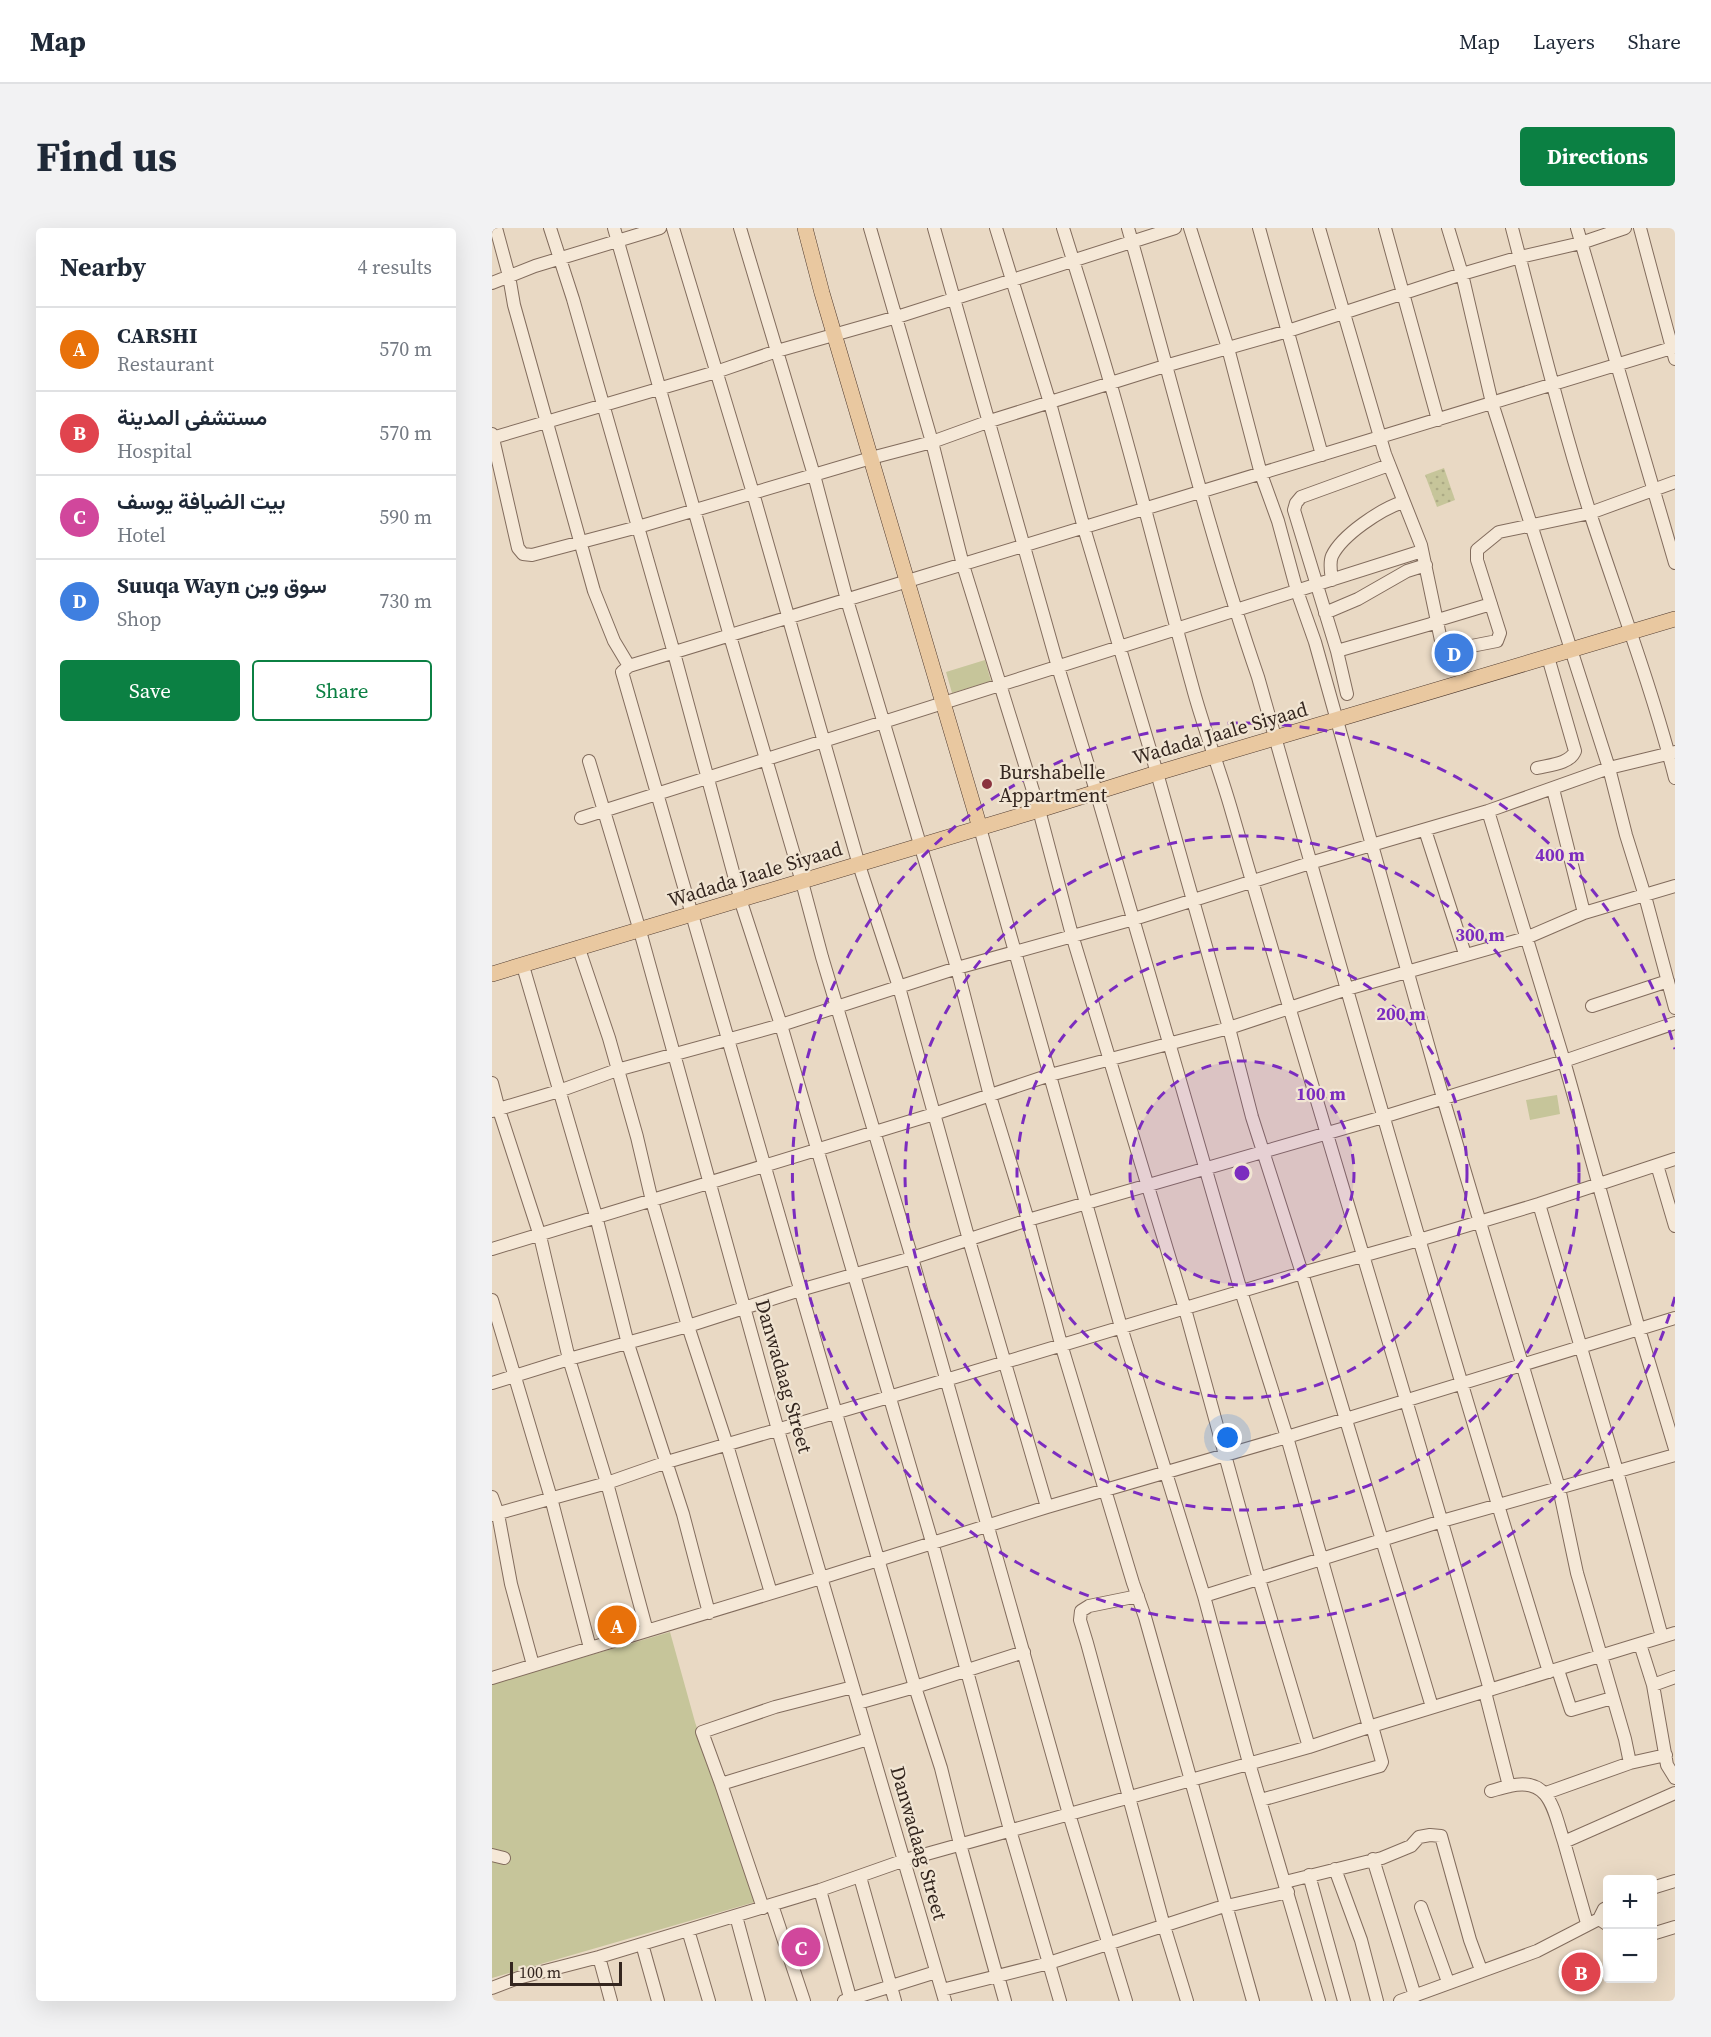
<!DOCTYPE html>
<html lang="en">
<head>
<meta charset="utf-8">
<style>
	body { margin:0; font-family:"Source Serif 4",Vazirmatn,serif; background:#f2f2f3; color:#1f2937 }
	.controls { position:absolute; right:18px; bottom:18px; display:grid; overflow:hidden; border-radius:6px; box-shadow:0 6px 24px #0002 }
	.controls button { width:54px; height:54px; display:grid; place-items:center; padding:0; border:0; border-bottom:2px solid #e0e1e3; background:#fff; color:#1f2937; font:30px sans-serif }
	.scale { position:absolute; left:18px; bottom:15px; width:112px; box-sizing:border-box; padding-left:6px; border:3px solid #34261f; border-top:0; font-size:16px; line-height:21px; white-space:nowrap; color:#34261f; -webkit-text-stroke:4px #f1e5d3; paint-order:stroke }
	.you { position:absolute; left:736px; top:1210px; width:21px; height:21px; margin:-15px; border:4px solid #fff; border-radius:50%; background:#1a73e8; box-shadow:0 0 0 9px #1a73e833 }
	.badge { display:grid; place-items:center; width:39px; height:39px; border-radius:50%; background:#0b8043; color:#fff; font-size:20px; font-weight:700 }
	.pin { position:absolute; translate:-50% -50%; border:3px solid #fff; box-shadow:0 2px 6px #0006 }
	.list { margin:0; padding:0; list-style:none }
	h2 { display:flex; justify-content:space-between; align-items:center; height:78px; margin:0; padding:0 24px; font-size:26px }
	h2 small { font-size:20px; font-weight:400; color:#747a83 }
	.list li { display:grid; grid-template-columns:39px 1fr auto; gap:18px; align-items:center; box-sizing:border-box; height:84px; padding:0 24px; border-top:2px solid #e0e1e3 }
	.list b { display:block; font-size:22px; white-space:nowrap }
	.list p { margin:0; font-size:20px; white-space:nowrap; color:#747a83 }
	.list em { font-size:20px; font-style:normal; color:#747a83 }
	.actions { display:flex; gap:12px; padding:18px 24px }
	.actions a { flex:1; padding:14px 0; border:2px solid #0b8043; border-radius:6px; text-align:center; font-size:21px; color:#0b8043 }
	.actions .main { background:#0b8043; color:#fff }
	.map { position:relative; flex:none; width:1183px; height:1773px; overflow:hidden; border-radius:6px }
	header { display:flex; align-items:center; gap:36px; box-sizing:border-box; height:84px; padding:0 30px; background:#fff; border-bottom:2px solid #e0e1e3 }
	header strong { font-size:28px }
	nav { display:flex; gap:33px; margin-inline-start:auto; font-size:21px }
	.intro { display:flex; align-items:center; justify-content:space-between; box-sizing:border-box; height:144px; padding:0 36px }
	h1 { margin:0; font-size:42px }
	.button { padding:15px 27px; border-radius:6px; background:#0b8043; color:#fff; font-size:21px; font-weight:700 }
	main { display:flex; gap:36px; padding:0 36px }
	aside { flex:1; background:#fff; border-radius:6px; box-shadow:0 6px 24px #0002 }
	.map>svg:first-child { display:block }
</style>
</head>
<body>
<header>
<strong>Map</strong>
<nav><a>Map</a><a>Layers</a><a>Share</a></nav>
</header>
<div class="intro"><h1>Find us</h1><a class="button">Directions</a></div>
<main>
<aside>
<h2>Nearby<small>4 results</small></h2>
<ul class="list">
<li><span class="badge" style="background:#e8710a">A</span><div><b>CARSHI</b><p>Restaurant</p></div><em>570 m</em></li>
<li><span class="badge" style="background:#e0444e">B</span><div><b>مستشفى المدينة</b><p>Hospital</p></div><em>570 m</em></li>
<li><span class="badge" style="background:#d1479c">C</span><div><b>بيت الضيافة يوسف</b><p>Hotel</p></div><em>590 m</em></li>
<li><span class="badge" style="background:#3f7fe0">D</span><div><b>Suuqa Wayn سوق وين</b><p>Shop</p></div><em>730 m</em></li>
</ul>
<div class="actions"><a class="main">Save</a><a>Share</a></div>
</aside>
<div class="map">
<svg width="1183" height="1773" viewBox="0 0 1183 1773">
	<defs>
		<pattern id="park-dots" width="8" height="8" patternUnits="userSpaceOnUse" patternTransform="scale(1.5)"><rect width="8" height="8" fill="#c6c59a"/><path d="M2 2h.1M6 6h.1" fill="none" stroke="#aba984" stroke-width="1.8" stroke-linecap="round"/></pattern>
	</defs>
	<rect width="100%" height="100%" fill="#e9d9c4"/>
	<path fill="#c6c59a" d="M493 432 499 453 460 465 454 444Z
		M1065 867 1068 886 1038 892 1034 872Z
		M178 1404 203 1494 263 1674 0 1750V1456Z"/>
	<path fill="url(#park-dots)" d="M952 240 963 272 945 279 933 247Z"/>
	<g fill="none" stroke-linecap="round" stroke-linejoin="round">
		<g stroke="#826c5d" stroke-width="14">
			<path id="minor" d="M4 0 17 48 22 77 102 363 122 413 137 438
				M58 0 81 71 182 425 250 677 289 797 440 1314 518 1602 568 1773
				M122 0 238 408 310 654 330 729 420 1030 577 1586 634 1773
				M181 0 261 265 367 637 407 759 477 1012 555 1279
				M248 0 322 247 355 372 465 740 498 868 536 992 569 1116 641 1355 653 1389 761 1773
				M378 0 440 214 471 337 547 582 580 707 693 1081 767 1351 817 1519
				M442 0 566 439 604 563 749 1063 795 1209 877 1499
				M504 0 558 175 592 300 665 545 737 800 760 889 810 1045 940 1479
				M571 0C587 51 603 102 618 154 647 254 672 356 700 457 711 499 727 539 739 581 824 875 915 1167 998 1462
				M636 0C679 150 715 301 766 449 860 781 955 1114 1057 1444
				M698 0 736 120 769 246 786 293 805 363 823 414 951 870 1067 1260 1085 1345 1133 1511 1138 1535
				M767 0 830 227
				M827 0 893 226 929 317 951 422H959L1005 413 1008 405 985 332V322L1007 304 1098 285 1183 254
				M893 0 946 192
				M956 0 970 46 1000 175 1117 540 1134 607 1153 668 1183 780
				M1020 0C1045 95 1068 191 1098 285 1127 373 1160 460 1183 550
				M1085 0 1183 335
				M1148 0 1183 131
				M0 55 43 38 168 0
				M0 206 26 320 31 326 40 327 146 299 379 230 440 214 498 193 673 138 796 103 970 46 1028 29 1089 15 1133 0
				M0 210 224 144 285 123 405 89 683 0
				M840 352C839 344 837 335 840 328 850 307 889 281 911 274
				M833 385 866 371 915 343 934 337
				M845 423 939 396 946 392 999 376
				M855 466 845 423 802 282 804 275 809 269 897 237
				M97 533 148 703 286 1202 453 1773
				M1045 540C1057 537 1078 536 1083 523L1056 429
				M1061 561 1092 685
				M996 583 1072 833 1147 1101 1183 1221
				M89 590 930 323
				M488 600 629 1099 712 1368 757 1535 827 1773
				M933 602 973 726
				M87 721 117 810 145 909 160 973 196 1098 235 1217 279 1365
				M31 738 104 988 136 1116 191 1286 217 1385
				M1100 778 1176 753
				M0 855 7 882 48 1008 77 1131 115 1255 155 1403
				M0 883 67 863 125 842 289 797 465 740 642 691 818 635 996 583 1117 540 1183 524
				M1165 937 1183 998
				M1047 976 1125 1243 1170 1409
				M0 1021 442 886 558 847 737 800 855 761 1034 710 1092 685 1183 658
				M0 1072 59 1270 98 1420
				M0 1155 77 1131 196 1098 308 1062 420 1030 536 992 891 889 1072 833 1183 795
				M0 1269 6 1286 19 1356 41 1437
				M0 1287 115 1255 175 1234 397 1169 810 1045 927 1012 1047 976 1183 931
				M646 1368 597 1378 589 1383 588 1392 595 1415 672 1698 695 1773
				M712 1368 950 1293 1183 1227
				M1148 1416 1161 1457 1175 1537 1183 1550
				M1066 1442 1079 1482 1120 1470
				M0 1450 329 1350 555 1279 795 1209 1183 1090
				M1161 1457 1183 1449
				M993 1464 1017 1558
				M366 1475 423 1459 532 1424
				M229 1556 376 1511
				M999 1563C1006 1561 1012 1559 1018 1558 1059 1548 1062 1585 1072 1614
				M1054 1565 1138 1535 1174 1527
				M769 1572 888 1538 890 1534 880 1498
				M0 1627 12 1630
				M881 1631 923 1768
				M843 1641 869 1712 885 1773
				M817 1647 852 1773
				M368 1649 403 1773
				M793 1654 890 1630 919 1618 927 1609 938 1607 949 1608 978 1712 989 1742
				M1160 1660 1183 1653
				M328 1662 359 1773
				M280 1677 312 1773
				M929 1679 956 1754
				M271 1680 229 1556 210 1504 283 1479 361 1459
				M244 1688 267 1773
				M1107 1691 1112 1681 1116 1679
				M1095 1695 1072 1614 1183 1565
				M196 1702 217 1773
				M1160 1706 1183 1699
				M150 1716 166 1773
				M107 1729 119 1773
				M506 1748 513 1773
				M505 1749 468 1616 449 1540 423 1459 130 444 137 438 1183 119
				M0 1760 26 1750 107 1729 328 1662 413 1632 817 1519 883 1497 1183 1405
				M450 1762 557 1735 726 1680 796 1664
				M352 1773 444 1744
				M908 1773 1045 1723 1107 1691 1116 1697"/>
		</g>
		<g stroke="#503b30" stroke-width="16">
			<path id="major" d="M313 0 330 65 488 600
				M0 746 547 582 665 545 1183 391"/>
		</g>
		<use href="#minor" stroke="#f5e8d7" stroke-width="12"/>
		<use href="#major" stroke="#e9c8a0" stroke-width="15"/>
	</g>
	<circle cx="750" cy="945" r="112" fill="#7b2cbf" fill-opacity=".12"/>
	<g fill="none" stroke="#7b2cbf" stroke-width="3" stroke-dasharray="10 8">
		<circle cx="750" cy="945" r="112"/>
		<circle cx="750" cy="945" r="225"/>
		<circle cx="750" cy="945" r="337"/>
		<path d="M1183 1069A450 450 0 1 1 1183 821"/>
	</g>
	<circle fill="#8b333f" stroke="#f1e5d3" stroke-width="2" cx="495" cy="556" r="6"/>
	<g text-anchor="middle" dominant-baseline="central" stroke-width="4.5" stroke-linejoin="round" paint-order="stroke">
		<g font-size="20" fill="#34261f" stroke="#f1e5d3">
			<text transform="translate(728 505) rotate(-16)">Wadada Jaale Siyaad</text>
			<text transform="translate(263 646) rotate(-17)">Wadada Jaale Siyaad</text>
			<text transform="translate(292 1148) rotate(74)">Danwadaag Street</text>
			<text transform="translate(427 1615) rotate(74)">Danwadaag Street</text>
		</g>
		<g font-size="20" fill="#34261f" stroke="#f1e5d3" text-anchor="start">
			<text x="507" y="544">Burshabelle<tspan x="507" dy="23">Appartment</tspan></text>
		</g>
	</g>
	<circle cx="750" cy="945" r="9" fill="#7b2cbf" stroke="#f1e5d3" stroke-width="3"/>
	<g font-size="18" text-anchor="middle" font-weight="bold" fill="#7b2cbf" stroke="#f1e5d3" stroke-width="4.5" stroke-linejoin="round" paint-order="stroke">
		<text x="1068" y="633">400 m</text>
		<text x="988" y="713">300 m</text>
		<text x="909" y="792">200 m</text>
		<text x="829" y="872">100 m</text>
	</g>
</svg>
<div class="controls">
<button>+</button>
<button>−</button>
</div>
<div class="scale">100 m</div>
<div class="you"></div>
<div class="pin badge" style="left:125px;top:1397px;background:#e8710a">A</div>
<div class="pin badge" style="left:1089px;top:1744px;background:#e0444e">B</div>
<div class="pin badge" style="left:309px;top:1719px;background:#d1479c">C</div>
<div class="pin badge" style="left:962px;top:425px;background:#3f7fe0">D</div>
</div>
</main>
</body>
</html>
